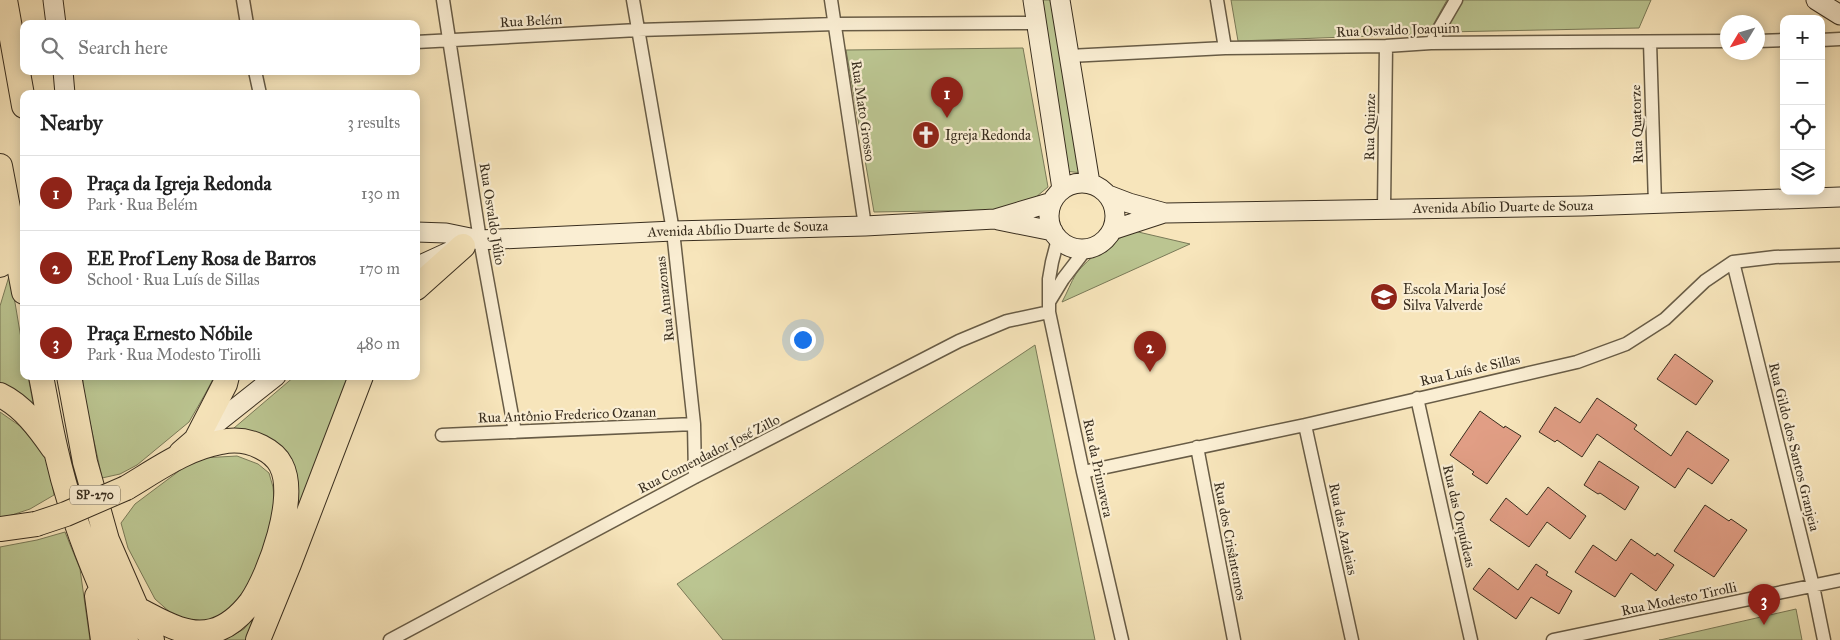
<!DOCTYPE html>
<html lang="en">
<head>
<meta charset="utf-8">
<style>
	body { margin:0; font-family:"IM FELL Great Primer",serif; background:#f6f6f6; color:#222 }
	.controls { position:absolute; right:15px; top:15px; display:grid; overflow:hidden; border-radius:10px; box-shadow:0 2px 12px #0003 }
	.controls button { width:45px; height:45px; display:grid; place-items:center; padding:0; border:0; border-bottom:1px solid #e0e0e0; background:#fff; color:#222; font:25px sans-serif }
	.compass { position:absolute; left:1720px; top:15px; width:45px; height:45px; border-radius:50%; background:#fff; box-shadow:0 2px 12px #0003; rotate:232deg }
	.you { position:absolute; left:802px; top:339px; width:18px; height:18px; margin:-12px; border:4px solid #fff; border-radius:50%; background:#1a73e8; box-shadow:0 0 0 8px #1a73e833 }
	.badge { display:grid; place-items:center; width:32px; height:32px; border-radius:50%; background:#8f2418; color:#fff; font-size:16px; font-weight:700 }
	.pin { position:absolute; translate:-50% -41px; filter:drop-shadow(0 1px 2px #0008) }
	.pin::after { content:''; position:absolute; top:26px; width:18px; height:15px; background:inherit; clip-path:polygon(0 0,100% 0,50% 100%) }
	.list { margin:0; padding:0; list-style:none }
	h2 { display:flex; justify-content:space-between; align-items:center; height:65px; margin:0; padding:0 20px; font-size:21px }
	h2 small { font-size:16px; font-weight:400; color:#767676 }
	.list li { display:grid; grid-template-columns:32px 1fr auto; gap:15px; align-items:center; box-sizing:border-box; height:75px; padding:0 20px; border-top:1px solid #e0e0e0 }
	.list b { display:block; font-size:19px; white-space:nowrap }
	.list p { margin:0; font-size:16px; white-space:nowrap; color:#767676 }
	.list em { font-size:16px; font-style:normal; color:#767676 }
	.icon { flex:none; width:28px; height:28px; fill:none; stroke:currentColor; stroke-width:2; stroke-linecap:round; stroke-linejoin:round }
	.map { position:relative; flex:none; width:1840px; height:640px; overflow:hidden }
	.search { position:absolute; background:#fff; box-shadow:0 2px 12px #0003; left:20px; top:20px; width:400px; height:55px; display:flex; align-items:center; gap:12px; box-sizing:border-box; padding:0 18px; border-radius:10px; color:#767676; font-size:19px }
	.panel { position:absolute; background:#fff; box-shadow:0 2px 12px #0003; left:20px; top:90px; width:400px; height:290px; border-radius:10px }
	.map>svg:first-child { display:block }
</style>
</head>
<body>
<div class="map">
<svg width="1840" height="640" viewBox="0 0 1840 640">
	<rect width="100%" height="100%" fill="#f7e5bb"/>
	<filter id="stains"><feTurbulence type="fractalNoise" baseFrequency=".004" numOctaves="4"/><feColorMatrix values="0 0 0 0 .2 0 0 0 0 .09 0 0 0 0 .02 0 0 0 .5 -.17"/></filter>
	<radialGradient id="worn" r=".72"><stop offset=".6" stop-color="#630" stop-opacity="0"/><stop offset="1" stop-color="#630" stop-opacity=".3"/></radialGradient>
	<path fill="#bbc591" stroke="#7a7a58" d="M1038 0H1057L1082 173 1065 171Z
		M1231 0H1447L1428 34 1238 41Z
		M1463 0H1651L1639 28 1445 32Z
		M1023 48 1048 187 1030 202 994 210 874 212 846 50Z
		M1134 231 1190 244 1062 302C1067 293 1071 282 1076 274 1087 258 1117 238 1134 231Z
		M10 273 24 356V376H28L34 408 0 387V306Z
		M1035 345 1095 640H723L677 584Z
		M83 376H213L212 381 204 396 189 422 137 465 120 474 102 478 83 390Z
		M295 376H349L300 509 297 506 294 485 234 428Z
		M0 412 20 426 48 458 54 495 30 509 0 519Z
		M237 456 258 464 269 473 273 487 275 509V528L244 600 220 622H181L155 599 128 548 121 523 135 504 183 468 201 458Z
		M65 532 80 569 90 640H0V547L37 540Z
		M260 609 249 640H224L244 629Z
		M1796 609 1802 640H1659H1660Z"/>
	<path fill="#e19e85" stroke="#392e1f" d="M1675 354 1713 381 1696 405 1657 379Z
		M1597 398 1637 425 1634 429 1671 456 1687 431 1729 460 1712 484 1688 468 1675 488 1597 434 1582 457 1557 440 1555 442 1539 432 1555 407 1580 423Z
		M1480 411 1504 428 1505 426 1521 436 1487 484 1472 474 1474 472 1450 455Z
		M1599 461 1639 487 1625 510 1600 493 1598 494 1584 485Z
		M1548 487 1586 516 1570 539 1547 522 1529 547 1490 520 1506 498 1527 515Z
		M1705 505 1729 521 1731 519 1747 530 1714 577 1674 551Z
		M1631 539 1655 556 1657 553 1674 565 1656 591 1631 573 1615 597 1575 572 1593 545 1616 561Z
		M1536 564 1548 572 1546 575 1572 591 1559 614 1531 597 1516 619 1473 589 1489 568 1518 590Z"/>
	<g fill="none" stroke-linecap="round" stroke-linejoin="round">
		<g stroke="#685c46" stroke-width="15">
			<path id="street" d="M243 0 247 24
				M443 0 480 240 515 432
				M633 0 673 231 694 424 695 477
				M831 0 865 226
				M1217 0 1225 48
				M1821 40 1840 39
				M1758 41 1784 40
				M416 42 638 30 836 24 1037 23
				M1650 42 1655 204
				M1431 43 1456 0
				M1069 56 1225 48 1386 46 1431 43 1728 41
				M255 71 260 94
				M1384 208 1386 46
				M1058 239 1052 262 1049 279V312L1083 472 1122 640
				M1733 262 1813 586 1824 640
				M1049 302 1063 279 1086 249
				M1417 398 1471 640
				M1305 425 1352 640
				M442 435 694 424
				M1197 447 1234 640
				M1083 472 1305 425 1577 362 1626 344 1665 319 1705 281 1733 262 1775 257 1840 255
				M390 640 695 477 959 341 1007 321 1049 312
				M1553 640 1840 580"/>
		</g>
		<g stroke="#392e1f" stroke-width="21">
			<path id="secondary" d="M53 0 56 24
				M1033 0 1062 189
				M1060 0 1090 183
				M1816 0 1840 15
				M63 71 65 94
				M1049 216a33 33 0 1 1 66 0a33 33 0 1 1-66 0Z
				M1108 195 1129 203 1165 213 1583 206 1840 197
				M998 220 1053 231
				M1112 230 1164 213
				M416 232 446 233 480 240 673 231 865 226 995 219 1052 202
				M416 267 451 251
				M199 437 276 376"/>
		</g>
		<g stroke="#392e1f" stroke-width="26">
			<path id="highway" d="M5 0 24 106
				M0 166 24 292
				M0 265 4 227
				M416 288 463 246
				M41 376C46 401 50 426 56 451 71 517 96 580 126 640
				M69 376 85 462 107 540 137 609 152 640
				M0 395C23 406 39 428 53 448
				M181 453 196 440 225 384 227 376
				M126 488C155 471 186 448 221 442 235 439 249 441 261 447 269 451 277 457 281 465 298 497 270 574 251 602 241 615 228 627 212 631 186 638 159 620 137 609
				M0 529 36 524
				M97 596 103 640
				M258 640 289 564 361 376"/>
		</g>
		<use href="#street" stroke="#faeed3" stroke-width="12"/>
		<use href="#secondary" stroke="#faeed3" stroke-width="19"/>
		<use href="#highway" stroke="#f7e5bb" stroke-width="24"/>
		<g stroke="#392e1f" stroke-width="26" stroke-linecap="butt">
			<path id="highway-bridge" d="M36 524 66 514 126 488"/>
		</g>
		<use href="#highway-bridge" stroke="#f7e5bb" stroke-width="24"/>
	</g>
	<defs>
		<g id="church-disc" transform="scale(1.4375)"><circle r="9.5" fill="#8f2418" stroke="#faeed3"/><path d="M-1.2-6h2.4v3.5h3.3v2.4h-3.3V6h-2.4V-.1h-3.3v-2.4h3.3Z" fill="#fff"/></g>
		<g id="school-disc" transform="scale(1.4375)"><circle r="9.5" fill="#8f2418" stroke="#faeed3"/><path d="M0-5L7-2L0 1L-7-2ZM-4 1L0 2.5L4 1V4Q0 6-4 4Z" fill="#fff"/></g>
	</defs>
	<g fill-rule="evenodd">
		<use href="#church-disc" x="926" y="135"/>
		<use href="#school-disc" x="1384" y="297"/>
	</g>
	<g text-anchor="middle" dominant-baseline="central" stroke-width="4.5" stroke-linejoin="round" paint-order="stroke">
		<rect fill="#faeed3" stroke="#736855" stroke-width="1" x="70" y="485.5" width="50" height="19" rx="4"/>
		<g font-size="12" font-weight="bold" fill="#392e1f">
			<text x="95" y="495">SP-270</text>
		</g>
		<g font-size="14" fill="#392e1f" stroke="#faeed3">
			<text transform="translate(531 21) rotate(-3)">Rua Belém</text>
			<text transform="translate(1398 30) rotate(-2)">Rua Osvaldo Joaquim</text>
			<text transform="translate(863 111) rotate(82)">Rua Mato Grosso</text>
			<text transform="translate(1637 124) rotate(-92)">Rua Quatorze</text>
			<text transform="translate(1370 127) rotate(-89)">Rua Quinze</text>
			<text transform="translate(1503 207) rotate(-1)">Avenida Abílio Duarte de Souza</text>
			<text transform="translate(492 214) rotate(81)">Rua Osvaldo Júlio</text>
			<text transform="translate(738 229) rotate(-2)">Avenida Abílio Duarte de Souza</text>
			<text transform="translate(665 299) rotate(-96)">Rua Amazonas</text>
			<text transform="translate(1470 370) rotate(-13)">Rua Luís de Sillas</text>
			<text transform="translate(567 415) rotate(-2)">Rua Antônio Frederico Ozanan</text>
			<text transform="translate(1794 447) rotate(76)">Rua Gildo dos Santos Granjeia</text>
			<text transform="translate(709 454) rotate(-27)">Rua Comendador José Zillo</text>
			<text transform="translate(1098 468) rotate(78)">Rua da Primavera</text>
			<text transform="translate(1459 516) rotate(77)">Rua das Orquídeas</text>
			<text transform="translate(1343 529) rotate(78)">Rua das Azaleias</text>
			<text transform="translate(1230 541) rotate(79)">Rua dos Crisântemos</text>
			<text transform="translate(1679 599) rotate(-12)">Rua Modesto Tirolli</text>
		</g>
		<g font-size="14" fill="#392e1f" stroke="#faeed3" text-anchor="start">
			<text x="945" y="135">Igreja Redonda</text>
			<text x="1403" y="289">Escola Maria José<tspan x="1403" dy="16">Silva Valverde</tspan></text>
		</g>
	</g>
	<rect width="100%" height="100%" filter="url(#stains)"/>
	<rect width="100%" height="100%" fill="url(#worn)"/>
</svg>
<div class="controls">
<button>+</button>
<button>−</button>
<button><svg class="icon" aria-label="locate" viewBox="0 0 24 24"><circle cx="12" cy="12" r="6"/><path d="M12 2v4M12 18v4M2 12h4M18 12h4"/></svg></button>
<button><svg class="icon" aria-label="layers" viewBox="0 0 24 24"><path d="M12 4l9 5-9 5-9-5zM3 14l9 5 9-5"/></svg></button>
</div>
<svg class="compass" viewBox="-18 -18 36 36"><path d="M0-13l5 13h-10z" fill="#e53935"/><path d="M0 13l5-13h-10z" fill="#767676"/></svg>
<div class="you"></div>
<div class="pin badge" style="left:947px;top:118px">1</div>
<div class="pin badge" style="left:1150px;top:372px">2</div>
<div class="pin badge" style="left:1764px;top:625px">3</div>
<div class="search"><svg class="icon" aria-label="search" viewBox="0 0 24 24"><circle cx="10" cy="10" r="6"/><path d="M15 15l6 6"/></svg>Search here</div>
<section class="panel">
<h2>Nearby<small>3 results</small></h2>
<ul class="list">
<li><span class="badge">1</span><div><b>Praça da Igreja Redonda</b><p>Park · Rua Belém</p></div><em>130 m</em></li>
<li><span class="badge">2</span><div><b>EE Prof Leny Rosa de Barros</b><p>School · Rua Luís de Sillas</p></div><em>170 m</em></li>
<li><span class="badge">3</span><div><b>Praça Ernesto Nóbile</b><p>Park · Rua Modesto Tirolli</p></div><em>480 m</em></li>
</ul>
</section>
</div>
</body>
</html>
